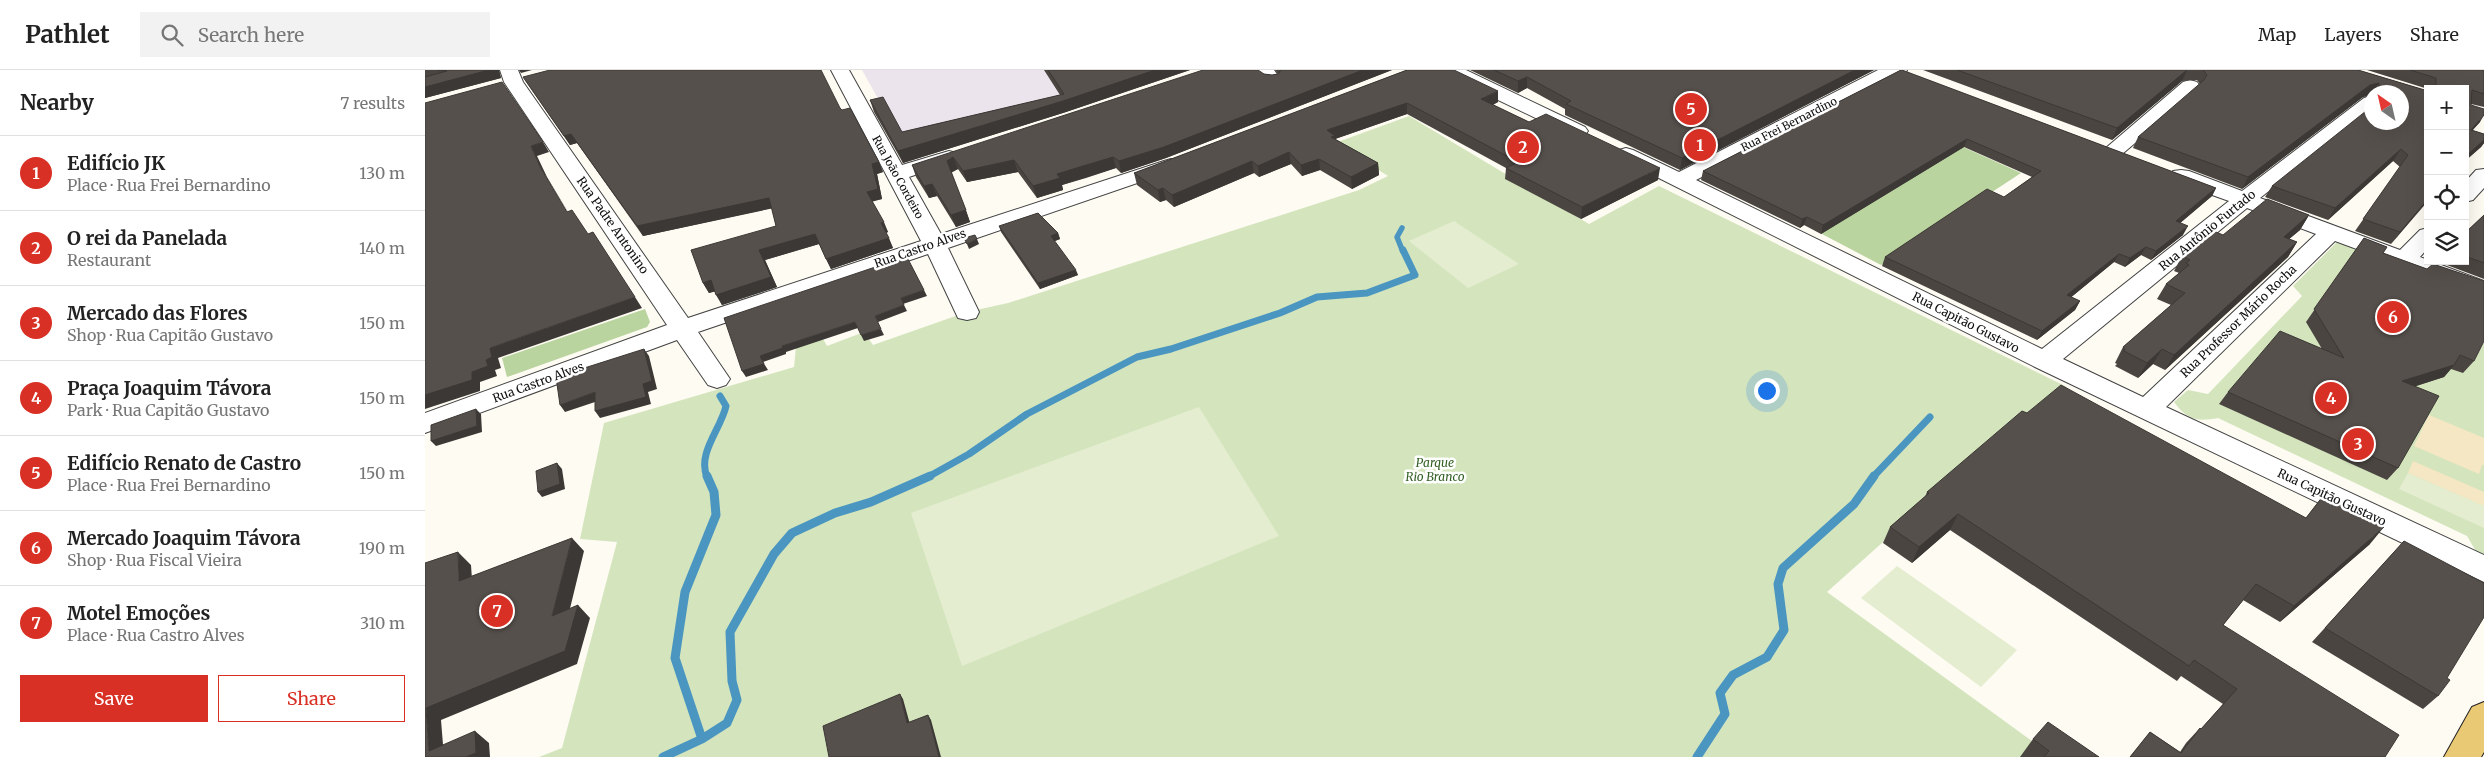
<!DOCTYPE html>
<html lang="en">
<head>
<meta charset="utf-8">
<style>
	body { margin:0; font-family:Merriweather,serif; background:#f2f2f2; color:#222 }
	.controls { position:absolute; right:15px; top:15px; display:grid; overflow:hidden; border-radius:0px; box-shadow:0 5px 20px #0002 }
	.controls button { width:45px; height:45px; display:grid; place-items:center; padding:0; border:0; border-bottom:1px solid #e0e0e0; background:#fff; color:#222; font:25px sans-serif }
	.compass { position:absolute; left:1939px; top:15px; width:45px; height:45px; border-radius:50%; background:#fff; box-shadow:0 5px 20px #0002; rotate:326deg }
	.you { position:absolute; left:1341px; top:320px; width:18px; height:18px; margin:-12px; border:4px solid #fff; border-radius:50%; background:#1a73e8; box-shadow:0 0 0 8px #1a73e833 }
	.badge { display:grid; place-items:center; width:32px; height:32px; border-radius:50%; background:#d93025; color:#fff; font-size:16px; font-weight:700 }
	.pin { position:absolute; translate:-50% -50%; border:2px solid #fff; box-shadow:0 1px 5px #0006 }
	.list { margin:0; padding:0; list-style:none }
	h2 { display:flex; justify-content:space-between; align-items:center; height:65px; margin:0; padding:0 20px; font-size:21px }
	h2 small { font-size:16px; font-weight:400; color:#767676 }
	.list li { display:grid; grid-template-columns:32px 1fr auto; gap:15px; align-items:center; box-sizing:border-box; height:75px; padding:0 20px; border-top:1px solid #e0e0e0 }
	.list b { display:block; font-size:19px; white-space:nowrap }
	.list p { margin:0; font-size:16px; white-space:nowrap; color:#767676 }
	.list em { font-size:16px; font-style:normal; color:#767676 }
	.actions { display:flex; gap:10px; padding:15px 20px }
	.actions a { flex:1; padding:11px 0; border:1px solid #d93025; border-radius:0px; text-align:center; font-size:18px; color:#d93025 }
	.actions .main { background:#d93025; color:#fff }
	.icon { flex:none; width:28px; height:28px; fill:none; stroke:currentColor; stroke-width:2; stroke-linecap:round; stroke-linejoin:round }
	.map { position:relative; flex:none; width:2059px; height:687px; overflow:hidden }
	header { display:flex; align-items:center; gap:30px; box-sizing:border-box; height:70px; padding:0 25px; background:#fff; border-bottom:1px solid #e0e0e0 }
	header strong { font-size:24px }
	nav { display:flex; gap:28px; margin-inline-start:auto; font-size:18px }
	.search { width:350px; height:45px; background:#f2f2f2; display:flex; align-items:center; gap:12px; box-sizing:border-box; padding:0 18px; border-radius:0px; color:#767676; font-size:19px }
	main { display:flex }
	aside { flex:1; background:#fff }
	.map>svg:first-child { display:block }
</style>
</head>
<body>
<header>
<strong>Pathlet</strong>
<div class="search"><svg class="icon" aria-label="search" viewBox="0 0 24 24"><circle cx="10" cy="10" r="6"/><path d="M15 15l6 6"/></svg>Search here</div>
<nav><a>Map</a><a>Layers</a><a>Share</a></nav>
</header>
<main>
<aside>
<h2>Nearby<small>7 results</small></h2>
<ul class="list">
<li><span class="badge">1</span><div><b>Edifício JK</b><p>Place · Rua Frei Bernardino</p></div><em>130 m</em></li>
<li><span class="badge">2</span><div><b>O rei da Panelada</b><p>Restaurant</p></div><em>140 m</em></li>
<li><span class="badge">3</span><div><b>Mercado das Flores</b><p>Shop · Rua Capitão Gustavo</p></div><em>150 m</em></li>
<li><span class="badge">4</span><div><b>Praça Joaquim Távora</b><p>Park · Rua Capitão Gustavo</p></div><em>150 m</em></li>
<li><span class="badge">5</span><div><b>Edifício Renato de Castro</b><p>Place · Rua Frei Bernardino</p></div><em>150 m</em></li>
<li><span class="badge">6</span><div><b>Mercado Joaquim Távora</b><p>Shop · Rua Fiscal Vieira</p></div><em>190 m</em></li>
<li><span class="badge">7</span><div><b>Motel Emoções</b><p>Place · Rua Castro Alves</p></div><em>310 m</em></li>
</ul>
<div class="actions"><a class="main">Save</a><a>Share</a></div>
</aside>
<div class="map">
<svg width="2059" height="687" viewBox="0 0 2059 687">
	<rect width="100%" height="100%" fill="#fefbf2"/>
	<path fill="#ebe4ec" d="M437 0H730L480 77Z"/>
	<path fill="#d4e5be" d="M984 46 1164 154 1234 116 1642 317 1494 440 1402 522 1629 687H114L137 678 192 472 155 469 179 353 369 297 371 277 397 267 402 276 439 262 448 275 542 242 583 233 934 120 963 106 910 73Z
		M1911 173 1920 174 2059 234V487L2052 483 2042 466 1793 348C1772 352 1762 350 1749 332L1763 320 1783 324 1877 226 1868 216Z"/>
	<path fill="#b9d49f" d="M1538 77 1596 103 1456 195 1395 163Z
		M220 239 225 252 222 257 82 307 77 288Z"/>
	<path fill="#f5e7c3" d="M2004 345 2059 368V395H2057L2054 404 1989 376Z
		M1988 391 2059 422V436L1983 403Z"/>
	<path fill="#e4edcf" d="M1029 151 1094 194 1043 218 984 171Z
		M774 337 854 466 537 596 486 443Z
		M1983 403 2059 436V458L1974 419Z
		M1472 496 1592 580 1556 617 1436 528Z"/>
	<g fill="none" stroke-linecap="round" stroke-linejoin="round">
		<path stroke="#4a96c0" stroke-width="5.5" d="M977 158 972 167 978 182"/>
		<path stroke="#4a96c0" stroke-width="7" d="M282 407C272 383 296 359 301 336L295 326
			M503 407 544 384 602 344 712 287 746 279 855 243 892 227 942 223 990 205 978 180
			M1448 407 1505 347"/>
		<path stroke="#4a96c0" stroke-width="9" d="M277 669 250 588 260 522 291 445 289 422 282 406
			M238 687 277 669 302 653 312 630 307 611 305 562 349 484 367 463 410 443 446 432 505 406
			M1272 687 1300 644 1295 623 1308 605 1342 587 1359 560 1353 514 1358 498 1429 434 1449 406"/>
		<g stroke="#424242" stroke-width="2">
			<path id="minor" d="M75 0H93L98 12 263 248 496 171 406 0H424L477 95 524 81 531 83 534 87 531 91 484 107 516 164 739 91 746 89 753 91 757 95 753 99 523 178 554 242 551 248 542 250 533 248 503 184 273 262 305 309 301 315 292 318 283 315 252 270 0 363V343L242 255 79 12Z
				M828 0H849L856 10 853 14C840 17 834 10 828 0Z
				M1017 0H1041L1160 57 1163 61 1160 65 1153 67 1146 65 1019 4Z
				M1453 0H1482L1480 4 1467 8 1271 110 1617 279 1804 131 1748 111 1745 106 1748 101 1756 100 1764 101 1817 121 1939 28 1946 26V41L1835 128 1975 180 1995 160 2003 158V178L1995 187 2059 211V226L1910 171 1741 337 2059 485V512L1610 297 1194 88 1191 84 1194 80 1201 78 1208 80 1254 102ZM1822 138 1891 164 1718 327 1638 289Z
				M1765 10 1772 12 1775 16 1772 20 1696 85 1689 87 1682 85 1679 81 1682 77 1758 12Z
				M2059 99V118L2048 130 2040 132V112L2051 100Z"/>
		</g>
		<g stroke="#202020" stroke-width="2">
			<path id="major" d="M2059 632V682L2056 687H2019L2047 637Z"/>
		</g>
		<use href="#minor" fill="#fff" fill-rule="evenodd"/>
		<use href="#major" fill="#eac975" fill-rule="evenodd"/>
	</g>
	<path fill="#4a4541" d="M0 0H74L76 8 0 28Z
		M619 0H765L641 42 478 93 449 42 445 30 477 62 635 25Z
		M850 0H967L741 88 696 103 691 98 661 108 637 115 638 120 612 128 593 102 542 112 533 99 526 102 545 152 531 157 512 126 504 128 491 107 487 95 839 4 847 5 853 4Z
		M982 0 1073 32 1068 35 1104 52 1233 110 1156 149 1080 109 1081 98 982 44 910 69 953 93 954 105 927 119 895 100 877 106 866 94 834 107 829 103 749 137 741 130 735 132 712 115 709 103Z
		M1045 0H1449L1255 100 1140 45V39L1102 18 1093 23Z
		M1476 0 1791 118 1787 126 1755 153 1758 165 1726 190 1716 185 1700 197 1689 192 1646 227 1655 231 1650 240 1612 270 1457 196 1460 187 1579 127 1607 107 1539 77 1396 164 1379 155 1375 158 1276 110 1278 101Z
		M1498 0H1933L2003 21 1999 134 1966 174 1930 161 1975 97 1968 91 1903 150 1840 127 1847 116 1976 22H1946V25L1938 27 1817 119 1708 78 1713 67 1775 14 1772 10 1757 11 1687 70Z
		M1942 0H2059V37L2046 34V35L2055 52 2047 60 2059 64V73L2056 77 2040 91V19H2003Z
		M98 7 415 38 454 92 458 102 452 104 457 129 447 131 463 162 461 163 468 178 406 199 394 174 340 190 352 217 297 235 290 221 284 223 278 213 351 156 347 138 218 166 152 73 145 75Z
		M1884 145 1875 160 1864 169 1872 172 1863 187 1740 300 1728 294 1713 308 1690 296 1692 294 1690 293 1698 277 1746 235 1732 229 1741 214 1754 203 1749 201 1757 186 1798 165Z
		M2059 145V209L2014 192V191H2040V163Z
		M574 156 633 163 635 169 629 171 653 205 615 219 576 162Z
		M1939 168 1962 177 1958 183 2002 199 2049 291 2038 303 2026 299 2019 307 1990 316 1973 398 1962 410 1794 334 1803 322 1897 279 1881 252Z
		M1602 343 1881 448 1898 426 1945 474 1855 552 1818 530 1798 555 1960 687H1705L1725 662 1755 682 1761 673 1775 658 1776 659 1798 634 1756 606 1752 611 1525 460 1487 493 1458 473 1465 457 1500 427 1502 422Z
		M1979 471 2022 608 2013 626 1998 639 1887 572Z
		M1608 669 1674 687H1595Z"/>
	<path fill="#3c3835" d="M64 0H74L76 8 0 28V17Z
		M94 0H107L96 3Z
		M730 0H765L641 42 478 93 473 81Z
		M938 0H967L741 88 696 103 694 91Z
		M1430 0H1449L1255 100 1257 88Z
		M1762 0 1757 11 1687 70 1692 58Z
		M1102 7V18L1093 23V11Z
		M1954 13 1948 22H1946V25L1938 27 1817 119 1823 107 1945 15Z
		M1073 21V32L1056 40V29Z
		M982 33V44L910 69 911 77 902 60Z
		M2059 45 2055 52 2040 69 2046 60Z
		M146 64 152 73 145 75 139 66Z
		M1542 69 1539 77 1396 164 1398 155Z
		M2059 70V73L2056 77 2040 91V87Z
		M118 72 124 82 112 86 122 107 149 152 115 97 106 76Z
		M1976 79 1968 91 1903 150 1910 138Z
		M864 82 866 94 834 107 833 96Z
		M528 87 533 99 526 103 522 91Z
		M688 87 691 98 637 115 638 120 612 128 608 116 632 104Z
		M894 89 895 100 877 106 876 95Z
		M589 90 593 102 542 112 538 101Z
		M827 91 829 103 749 137 747 125Z
		M454 92 458 102 452 104 457 129 446 132 442 122 447 94Z
		M953 93 954 105 927 119 926 107Z
		M1235 98 1233 110 1156 149 1157 137Z
		M507 114 512 126 504 128 499 116Z
		M738 118 741 130 735 132 733 120Z
		M1791 118 1787 126 1747 160 1751 151Z
		M344 128 349 138 218 166 212 156Z
		M2003 129V131L1966 174 1975 162Z
		M541 140 545 152 531 157 526 145Z
		M1884 145 1875 160 1850 181 1859 167Z
		M1382 147 1379 155 1375 158 1377 149Z
		M459 152 463 162 460 163 456 153Z
		M1763 156 1758 165 1726 190 1731 181Z
		M633 163 635 169 628 172 626 166Z
		M390 164 394 174 340 190 352 217 297 235 291 225 334 180Z
		M464 168 468 178 406 199 401 189Z
		M552 169 554 174 544 179 542 174Z
		M1872 172 1863 187 1740 300 1749 285Z
		M1721 177 1716 185 1700 197 1705 188Z
		M1694 184 1689 192 1638 234 1642 225Z
		M651 200 653 205 615 219 613 213Z
		M286 210 292 221 284 223 278 213Z
		M499 220 502 226 478 234 476 228Z
		M210 227 217 238 73 288 76 298 70 300 72 306 55 312V321L0 339V325L61 290 65 278Z
		M1655 231 1650 240 1612 270 1617 261Z
		M479 235 482 241 453 252 450 246Z
		M430 252 433 258 361 282V284L338 292 343 300 321 307 317 301 335 286 357 276Z
		M456 259 459 265 439 271 436 265Z
		M219 279 224 286 232 319 223 322 226 334 175 348 170 341 218 314Z
		M1737 279 1728 294 1713 308 1722 293Z
		M2029 295 2019 307 1967 324 1977 311Z
		M170 322 176 330 140 342 135 335Z
		M51 339 56 344 57 362 11 376 6 371Z
		M132 393 137 399 140 419 117 427 113 422Z
		M1533 444 1525 460 1487 493 1494 477Z
		M1959 457 1945 474 1855 552 1869 536Z
		M147 468 159 481 140 559 127 546Z
		M33 482 46 495 48 524 34 511Z
		M153 535 165 548 152 594 16 650 19 687 4 681 1 638Z
		M475 624 478 629 486 658 482 653Z
		M503 645 506 650 516 687H514Z
		M50 661 64 673 65 687H41Z"/>
	<path fill="#56504c" stroke="#3c3835" d="M12 0H64L0 17V7L22 1Z
		M125 0H396L415 38 417 40 425 38 454 92 447 94 453 119 442 122 459 152 456 153 464 168 401 189 390 164 334 180 346 207 291 225 286 210 278 213 266 180 351 156 344 128 212 156 146 64 139 66 98 7Z
		M623 0H730L638 31 473 81 445 30 458 27 477 62 639 24Z
		M778 0H833L839 4 847 5 853 4 856 0H938L739 77 694 91 688 87 658 96 632 104 635 108 608 116 589 90 538 101 528 87 522 91 541 140 526 145 507 114 499 116 487 95Z
		M982 0H1029L1073 21 1056 29 1104 52 1121 44 1235 98 1157 137 1081 98 1093 92 982 33 902 60 910 66 906 67 953 93 926 107 894 89 876 95 864 82 833 96 827 91 747 125 738 118 733 120 709 103Z
		M1069 0H1430L1257 88 1141 34 1146 31 1102 7 1093 11Z
		M1476 0H1477L1791 118 1751 151 1763 156 1731 181 1721 177 1705 188 1694 184 1642 225 1655 231 1617 261 1460 187 1562 119 1579 127 1616 101 1542 69 1398 155 1382 147 1377 149 1278 101Z
		M1532 0H1762L1692 58Z
		M1778 0H1933L2003 21V129L1975 162 1938 149 1983 85 1976 79 1910 138 1847 116 1946 37V52H1976V22H1954V13L1945 15 1823 107 1713 67 1779 10 1782 5Z
		M1985 0H2059V24L2047 20 2046 35 2059 39V45L2046 60 2059 64V70L2040 87V19H2011V8Z
		M77 12 118 72 106 76 115 97 142 142 147 140 163 164 168 162 210 227 65 278 67 287 61 290 63 296 47 302V310L0 325V33Z
		M1842 129 1884 145 1859 167 1872 172 1749 285 1737 279 1722 293 1699 281 1700 279 1698 277 1760 223 1741 214 1764 195 1761 193 1765 190 1757 186 1789 161 1798 165Z
		M613 143 633 163 626 166 651 200 613 213 574 156Z
		M2059 145V193L2040 186V163Z
		M550 165 552 169 542 174 539 168Z
		M1939 168 1962 177 1958 183 2002 199 2008 194 2059 211V271L2049 291 2035 285 2029 295 1977 311 2014 326 1973 398 1803 322 1855 261 1919 288 1889 239Z
		M474 189 476 192 483 189 499 220 476 228 479 235 450 246 456 259 436 265 430 252 357 276 358 278 335 286 339 294 317 301 299 248Z
		M219 279 227 311 218 314 221 327 170 341V322L135 335 131 307Z
		M1636 315 1881 448 1898 426 1959 457 1869 536 1831 514 1798 555 1974 665 1960 687H1705L1725 662 1756 683 1775 658 1776 659 1812 619 1769 590 1764 596 1533 444 1494 477 1465 457 1504 423 1502 422 1597 341 1602 343Z
		M51 339 52 356 6 371V355Z
		M132 393 135 414 113 422 111 401Z
		M147 468 127 546 153 535 140 581 1 638 4 681 50 661 51 683 41 687H0V493L33 482 34 511Z
		M1979 471 2059 513V547L2022 608 2025 610 2013 626 1900 558Z
		M475 624 482 653 503 645 514 687H404L398 656Z
		M1623 652 1674 687H1619L1624 681 1608 669Z"/>
	<g text-anchor="middle" dominant-baseline="central" stroke-width="5" stroke-linejoin="round" paint-order="stroke">
		<g font-size="11" fill="#0f0f0f" stroke="#fff">
			<text transform="translate(1364 54) rotate(-27)">Rua Frei Bernardino</text>
			<text transform="translate(473 107) rotate(61)">Rua João Cordeiro</text>
		</g>
		<g font-size="12" fill="#0f0f0f" stroke="#fff">
			<text transform="translate(188 155) rotate(55)">Rua Padre Antonino</text>
			<text transform="translate(1782 160) rotate(-39)">Rua Antônio Furtado</text>
			<text transform="translate(495 178) rotate(-19)">Rua Castro Alves</text>
			<text transform="translate(1813 251) rotate(-44)">Rua Professor Mário Rocha</text>
			<text transform="translate(1541 252) rotate(27)">Rua Capitão Gustavo</text>
			<text transform="translate(113 312) rotate(-20)">Rua Castro Alves</text>
			<text transform="translate(1907 427) rotate(25)">Rua Capitão Gustavo</text>
		</g>
		<g font-size="12" font-style="italic" fill="#346025" stroke="#fff">
			<text x="1010" y="392">Parque<tspan x="1010" dy="14">Rio Branco</tspan></text>
		</g>
	</g>
</svg>
<div class="controls">
<button>+</button>
<button>−</button>
<button><svg class="icon" aria-label="locate" viewBox="0 0 24 24"><circle cx="12" cy="12" r="6"/><path d="M12 2v4M12 18v4M2 12h4M18 12h4"/></svg></button>
<button><svg class="icon" aria-label="layers" viewBox="0 0 24 24"><path d="M12 4l9 5-9 5-9-5zM3 14l9 5 9-5"/></svg></button>
</div>
<svg class="compass" viewBox="-18 -18 36 36"><path d="M0-13l5 13h-10z" fill="#e53935"/><path d="M0 13l5-13h-10z" fill="#767676"/></svg>
<div class="you"></div>
<div class="pin badge" style="left:1275px;top:75px">1</div>
<div class="pin badge" style="left:1098px;top:77px">2</div>
<div class="pin badge" style="left:1933px;top:374px">3</div>
<div class="pin badge" style="left:1906px;top:328px">4</div>
<div class="pin badge" style="left:1266px;top:39px">5</div>
<div class="pin badge" style="left:1968px;top:247px">6</div>
<div class="pin badge" style="left:72px;top:541px">7</div>
</div>
</main>
</body>
</html>
